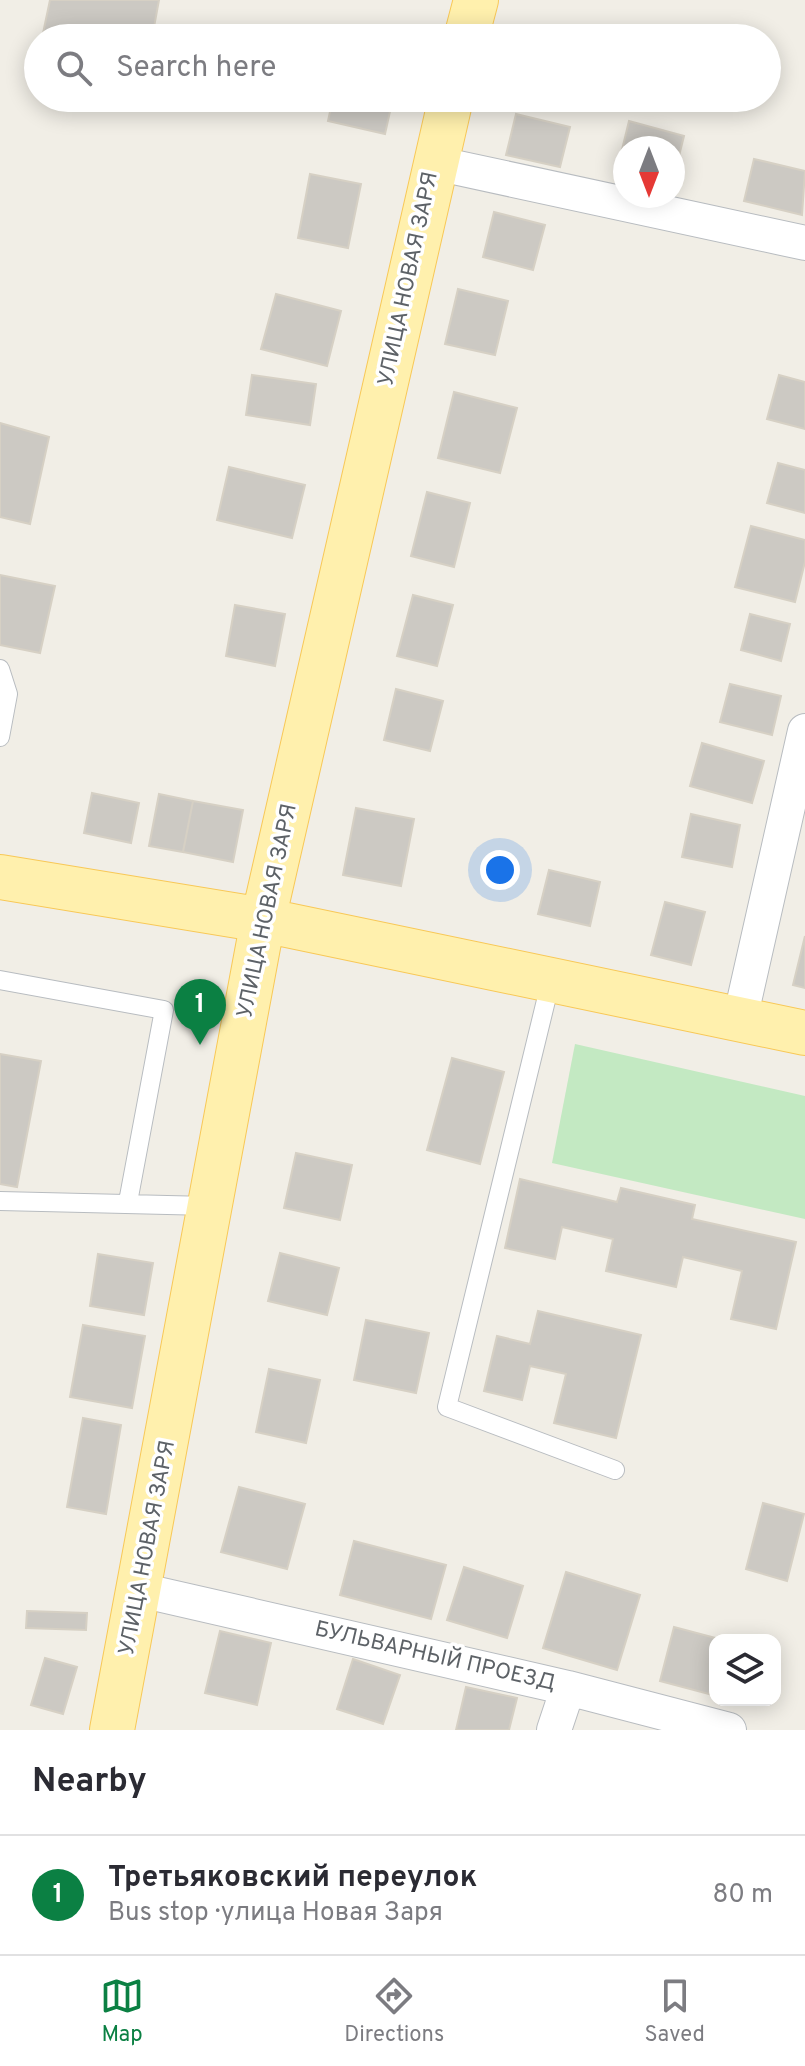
<!DOCTYPE html>
<html lang="en">
<head>
<meta charset="utf-8">
<style>
	body { margin:0; font-family:Overpass,sans-serif; background:#f7f7f7; color:#2b2b33 }
	.controls { position:absolute; right:24px; bottom:24px; display:grid; overflow:hidden; border-radius:16px; box-shadow:0 4px 20px #0003 }
	.controls button { width:72px; height:72px; display:grid; place-items:center; padding:0; border:0; border-bottom:2px solid #e1e1e2; background:#fff; color:#2b2b33; font:40px sans-serif }
	.compass { position:absolute; left:613px; top:136px; width:72px; height:72px; border-radius:50%; background:#fff; box-shadow:0 4px 20px #0003; rotate:180deg }
	.you { position:absolute; left:500px; top:870px; width:28px; height:28px; margin:-20px; border:6px solid #fff; border-radius:50%; background:#1a73e8; box-shadow:0 0 0 12px #1a73e833 }
	.badge { display:grid; place-items:center; width:52px; height:52px; border-radius:50%; background:#0b8043; color:#fff; font-size:26px; font-weight:700 }
	.pin { position:absolute; translate:-50% -66px; filter:drop-shadow(0 2px 4px #0008) }
	.pin::after { content:''; position:absolute; top:42px; width:28px; height:24px; background:inherit; clip-path:polygon(0 0,100% 0,50% 100%) }
	.list { margin:0; padding:0; list-style:none }
	h2 { display:flex; justify-content:space-between; align-items:center; height:104px; margin:0; padding:0 32px; font-size:34px }
	h2 small { font-size:26px; font-weight:400; color:#7c7c81 }
	.list li { display:grid; grid-template-columns:52px 1fr auto; gap:24px; align-items:center; box-sizing:border-box; height:120px; padding:0 32px; border-top:2px solid #e1e1e2 }
	.list b { display:block; font-size:30px; white-space:nowrap }
	.list p { margin:0; font-size:26px; white-space:nowrap; color:#7c7c81 }
	.list em { font-size:26px; font-style:normal; color:#7c7c81 }
	.icon { flex:none; width:44px; height:44px; fill:none; stroke:currentColor; stroke-width:2; stroke-linecap:round; stroke-linejoin:round }
	.map { position:relative; flex:none; width:805px; height:1730px; overflow:hidden }
	.search { position:absolute; background:#fff; box-shadow:0 4px 20px #0003; left:24px; right:24px; top:24px; height:88px; display:flex; align-items:center; gap:20px; box-sizing:border-box; padding:0 28px; border-radius:44px; color:#7c7c81; font-size:30px }
	.sheet { height:224px; background:#fff }
	nav { display:flex; justify-content:space-around; align-items:center; box-sizing:border-box; height:112px; border-top:2px solid #e1e1e2; background:#fff; font-size:22px; color:#7c7c81 }
	nav a { display:grid; justify-items:center; gap:4px }
	nav .on { color:#0b8043 }
	.map>svg:first-child { display:block }
</style>
</head>
<body>
<div class="map">
<svg width="805" height="1730" viewBox="0 0 805 1730">
	<rect width="100%" height="100%" fill="#f1eee6"/>
	<path fill="#c3e9c2" d="M575 1044 805 1096V1219L552 1163Z"/>
	<path fill="#ccc9c3" stroke="#d6d0c4" stroke-width="2" d="M50 0H159L152 38H42Z
		M333 98H393L385 134 328 121Z
		M516 114 570 127 560 167 506 155Z
		M629 121 684 136 673 180V148H625V168L618 166Z
		M754 159 805 171 802 215 744 201Z
		M310 174 361 184 348 248 298 238Z
		M494 212 545 225 533 270 483 257Z
		M458 289 508 301 495 355 445 344Z
		M276 294 341 311 327 366 261 349Z
		M252 375 316 384 310 425 246 415Z
		M779 375 805 382V429L767 419Z
		M454 392 517 408 500 473 438 458Z
		M0 423 49 437 30 524 0 517Z
		M778 463 805 470V513L767 503Z
		M229 467 305 485 292 538 217 520Z
		M427 492 470 503 454 567 411 556Z
		M751 526 805 540V562L795 602 735 587Z
		M0 575 55 586 40 653 0 645Z
		M413 595 453 605 437 666 397 656Z
		M235 605 285 614 275 666 226 656Z
		M750 614 790 624 781 661 741 650Z
		M730 684 781 696 772 735 720 722Z
		M396 689 443 701 430 751 384 740Z
		M702 743 764 761 752 803 690 786Z
		M92 793 139 803 131 843 84 833Z
		M159 794 193 801 183 852 149 846Z
		M193 801 243 810 233 862 183 852Z
		M356 808 414 819 401 886 343 875Z
		M691 814 740 825 732 867 682 857Z
		M549 870 600 882 590 926 538 914Z
		M665 902 705 912 691 965 651 955Z
		M805 936V988L793 985Z
		M0 1054 41 1061 17 1187 0 1184Z
		M452 1058 504 1072 480 1164 427 1150Z
		M296 1153 352 1165 340 1220 284 1208Z
		M520 1179 617 1202 621 1188 695 1205 692 1219 796 1242 776 1329 731 1319 742 1271 683 1257 676 1287 606 1271 613 1239 562 1227 555 1259 505 1248Z
		M280 1253 339 1268 327 1315 268 1301Z
		M98 1254 153 1263 144 1315 90 1306Z
		M538 1311 641 1335 616 1438 554 1423 566 1374 530 1366 522 1400 484 1391 497 1336 530 1344Z
		M366 1320 429 1333 416 1393 354 1380Z
		M83 1325 145 1336 132 1408 70 1397Z
		M269 1369 320 1380 306 1443 256 1432Z
		M83 1418 121 1425 106 1514 67 1507Z
		M239 1487 305 1504 287 1569 221 1552Z
		M763 1503 804 1514 787 1581 746 1569Z
		M354 1541 446 1565 431 1619 340 1595Z
		M464 1567 523 1586 507 1638 447 1620Z
		M566 1572 640 1595 617 1670 543 1648Z
		M27 1611 87 1613 86 1630 26 1628Z
		M674 1627 723 1640H715V1670L709 1694 660 1681Z
		M220 1631 271 1643 257 1705 205 1693Z
		M45 1658 77 1667 63 1714 31 1705Z
		M353 1659 400 1675 383 1724 337 1709Z
		M466 1687 517 1698 509 1730H456Z"/>
	<g fill="none" stroke-linecap="round" stroke-linejoin="round">
		<g stroke="#b8bcc0" stroke-width="20">
			<path id="lane" d="M0 669 8 694 0 737
				M0 980 164 1010 128 1202
				M551 980 447 1407 615 1470
				M0 1201 209 1206"/>
		</g>
		<g stroke="#b8bcc0" stroke-width="36">
			<path id="street" d="M435 163 805 243
				M740 1019 805 731
				M140 1590 568 1688 729 1730
				M554 1730 568 1688"/>
		</g>
		<g stroke="#f8c857" stroke-width="46">
			<path id="primary" d="M466 38 476 0
				M0 877 263 920 805 1033
				M112 1730 263 920 451 98"/>
		</g>
		<use href="#lane" stroke="#fff" stroke-width="18"/>
		<use href="#street" stroke="#fff" stroke-width="34"/>
		<use href="#primary" stroke="#fff0ad" stroke-width="44"/>
	</g>
	<g text-anchor="middle" dominant-baseline="central" stroke-width="7" stroke-linejoin="round" paint-order="stroke">
		<g font-size="22" fill="#5d6267" stroke="#fff">
			<text transform="translate(409 279) rotate(-78)">УЛИЦА НОВАЯ ЗАРЯ</text>
			<text transform="translate(268 911) rotate(-78)">УЛИЦА НОВАЯ ЗАРЯ</text>
			<text transform="translate(148 1548) rotate(-79)">УЛИЦА НОВАЯ ЗАРЯ</text>
			<text transform="translate(435 1657) rotate(13)">БУЛЬВАРНЫЙ ПРОЕЗД</text>
		</g>
	</g>
</svg>
<div class="controls">
<button><svg class="icon" aria-label="layers" viewBox="0 0 24 24"><path d="M12 4l9 5-9 5-9-5zM3 14l9 5 9-5"/></svg></button>
</div>
<svg class="compass" viewBox="-18 -18 36 36"><path d="M0-13l5 13h-10z" fill="#e53935"/><path d="M0 13l5-13h-10z" fill="#7c7c81"/></svg>
<div class="you"></div>
<div class="pin badge" style="left:200px;top:1045px">1</div>
<div class="search"><svg class="icon" aria-label="search" viewBox="0 0 24 24"><circle cx="10" cy="10" r="6"/><path d="M15 15l6 6"/></svg>Search here</div>
</div>
<section class="sheet">
<h2>Nearby<small></small></h2>
<ul class="list">
<li><span class="badge">1</span><div><b>Третьяковский переулок</b><p>Bus stop · улица Новая Заря</p></div><em>80 m</em></li>
</ul>
</section>
<nav>
<a class="on"><svg class="icon" aria-label="map" viewBox="0 0 24 24"><path d="M3 6l6-2 6 2 6-2v14l-6 2-6-2-6 2zM9 4v14M15 6v14"/></svg>Map</a>
<a><svg class="icon" aria-label="directions" viewBox="0 0 24 24"><path d="M12 3l9 9-9 9-9-9zM9 14v-3h6M13 9l2 2-2 2"/></svg>Directions</a>
<a><svg class="icon" aria-label="saved" viewBox="0 0 24 24"><path d="M7 4h10v16l-5-4-5 4z"/></svg>Saved</a>
</nav>
</body>
</html>
